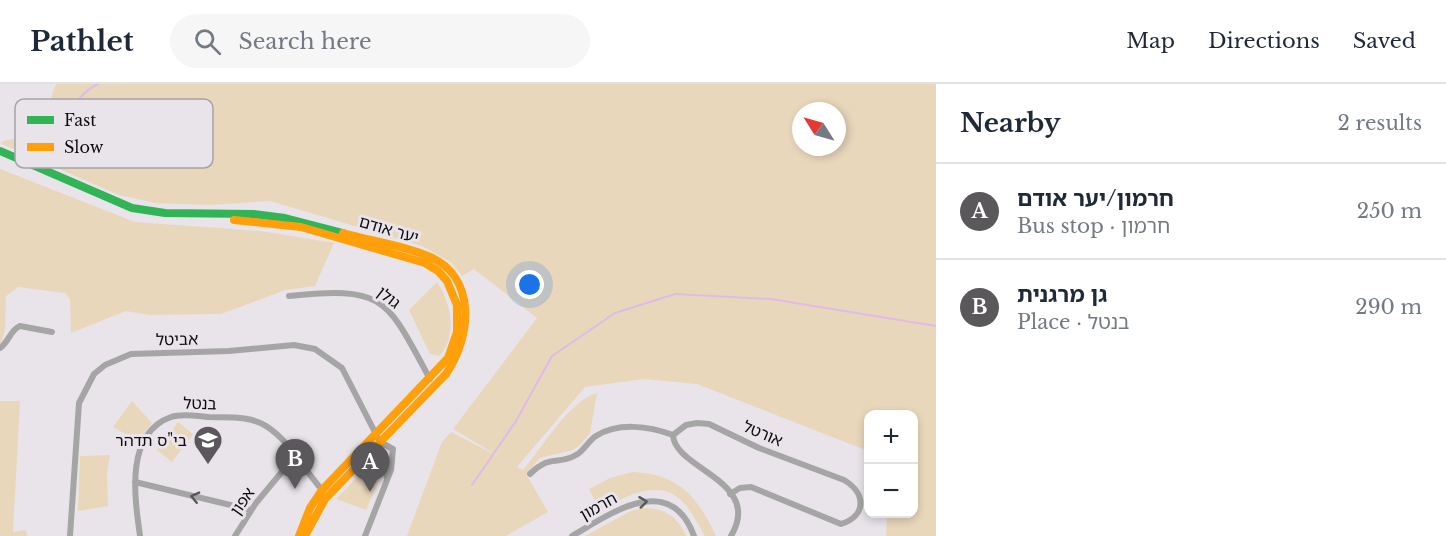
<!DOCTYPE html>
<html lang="en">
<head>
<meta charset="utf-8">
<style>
	body { margin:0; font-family:"Libre Baskerville","Noto Sans Hebrew",serif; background:#f6f6f7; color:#1f2937 }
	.controls { position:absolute; right:18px; bottom:18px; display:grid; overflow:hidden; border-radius:12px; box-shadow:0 3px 9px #0003 }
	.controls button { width:54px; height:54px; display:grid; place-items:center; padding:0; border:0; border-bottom:2px solid #e0e1e3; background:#fff; color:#1f2937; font:30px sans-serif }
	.compass { position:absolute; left:792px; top:18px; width:54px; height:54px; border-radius:50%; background:#fff; box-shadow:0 3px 9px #0003; rotate:307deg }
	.you { position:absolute; left:530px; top:201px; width:21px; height:21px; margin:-15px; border:4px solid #fff; border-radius:50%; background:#1a73e8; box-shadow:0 0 0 9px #1a73e833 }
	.badge { display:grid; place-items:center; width:39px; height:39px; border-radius:50%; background:#5a585b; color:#fff; font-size:20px; font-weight:700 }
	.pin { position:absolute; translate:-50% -50px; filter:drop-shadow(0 2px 3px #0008) }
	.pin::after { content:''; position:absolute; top:32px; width:21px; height:18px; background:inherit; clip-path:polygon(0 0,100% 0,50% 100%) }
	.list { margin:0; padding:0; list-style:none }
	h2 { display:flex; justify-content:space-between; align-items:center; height:78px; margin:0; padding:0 24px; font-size:26px }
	h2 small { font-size:20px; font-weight:400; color:#747a83 }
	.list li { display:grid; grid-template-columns:39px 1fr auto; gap:18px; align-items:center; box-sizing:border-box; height:96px; padding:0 24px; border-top:2px solid #e0e1e3 }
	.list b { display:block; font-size:22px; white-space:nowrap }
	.list p { margin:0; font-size:20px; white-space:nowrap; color:#747a83 }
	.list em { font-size:20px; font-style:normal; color:#747a83 }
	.icon { flex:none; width:33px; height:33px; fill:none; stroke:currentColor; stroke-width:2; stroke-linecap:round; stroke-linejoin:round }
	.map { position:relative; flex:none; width:936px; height:452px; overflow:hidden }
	header { display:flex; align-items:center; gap:36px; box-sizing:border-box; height:84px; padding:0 30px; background:#fff; border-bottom:2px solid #e0e1e3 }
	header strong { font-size:28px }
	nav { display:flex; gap:33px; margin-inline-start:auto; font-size:21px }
	.search { width:420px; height:54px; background:#f6f6f7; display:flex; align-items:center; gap:15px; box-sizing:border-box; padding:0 21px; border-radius:33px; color:#747a83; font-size:22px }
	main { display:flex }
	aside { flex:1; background:#fff }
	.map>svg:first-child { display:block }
</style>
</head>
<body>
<header>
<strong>Pathlet</strong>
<div class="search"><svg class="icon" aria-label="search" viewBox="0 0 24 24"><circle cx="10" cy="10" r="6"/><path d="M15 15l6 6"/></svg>Search here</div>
<nav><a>Map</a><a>Directions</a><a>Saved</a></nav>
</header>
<main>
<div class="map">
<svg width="936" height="452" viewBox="0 0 936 452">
	<rect width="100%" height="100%" fill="#e8e4e9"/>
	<path fill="#e9d7bc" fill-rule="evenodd" d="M57 0H936V452H886L887 430H914V330H868V367L697 300 644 295 585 303 517 383 523 386C540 366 571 315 597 309L590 349 580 361 573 366 540 374 526 390 548 428 506 452H407L442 358 451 348 500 373 453 345 537 234 474 185 462 192 452 179 422 162 270 117 209 121 155 119 119 111 0 59C9 53 28 57 40 47 56 34 46 13 57 0ZM801 27H837V63H801Z
		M0 85 135 138 261 147 334 159 315 202 285 206 221 230 149 231 126 227 71 249 70 215 65 209 18 203 6 212 5 246 0 262Z
		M437 198C451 219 458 252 439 272L430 270 409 226Z
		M0 317H20L13 448 26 446 27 452H0Z
		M132 317 152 339 138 357 113 343Z
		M178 338 193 350 172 378 157 366Z
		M110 371 107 389 108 422 78 427 80 372Z
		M371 383 376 385 379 396 366 426 336 415 366 384Z
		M632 388C679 390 697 412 716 452H705C698 440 692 427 682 417 658 393 623 414 600 426L589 405 610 394Z
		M642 424C663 424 678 432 686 452H585L631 427Z"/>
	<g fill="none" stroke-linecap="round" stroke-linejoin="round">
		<path stroke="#e0bae9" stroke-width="2" d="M24 68C31 64 40 61 46 57 68 40 72 12 98 0
			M472 401 516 337 552 272 615 229 675 210 771 215 936 242"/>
		<path stroke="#a6a5a5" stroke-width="6" d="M289 212C386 202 386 214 430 295
			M0 264C9 258 10 246 20 242L52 248
			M673 351 686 341 697 339 709 340 759 364 844 396C866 409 867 432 841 440L751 403 740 404 730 410
			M673 351C674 385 764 397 731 452
			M359 380 377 378 386 389 387 394
			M530 390C552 369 557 382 576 371 584 367 588 357 596 352 618 338 649 342 673 351
			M135 398 251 426
			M70 452 79 319 94 290 105 281 131 270 229 267 294 261 315 265 342 284 380 358 393 365 391 386 365 452
			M140 452C135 415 124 350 171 333 182 329 197 332 208 333 227 334 249 331 266 342 290 357 304 386 323 407
			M235 452 256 419 295 372
			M572 452C610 430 670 386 694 452"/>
		<path stroke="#30b455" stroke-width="8" d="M0 67 132 124 165 129 253 130 285 134 343 149"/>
		<path stroke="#ff9f0a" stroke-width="8" d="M234 136 301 143 425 179 438 187 447 197 457 221V248L448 274 322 406 310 424 299 452
			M305 452 325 415 446 290C471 254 478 192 428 172 401 161 371 157 343 149"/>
	</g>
	<defs><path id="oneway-chevron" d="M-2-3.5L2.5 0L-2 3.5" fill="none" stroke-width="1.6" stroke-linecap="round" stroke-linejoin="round" transform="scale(1.5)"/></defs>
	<g stroke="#5a585a">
		<use href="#oneway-chevron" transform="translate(195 413) rotate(-167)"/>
		<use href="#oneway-chevron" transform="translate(643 418) rotate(-7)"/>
	</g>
	<defs>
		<g id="school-pin" transform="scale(1.5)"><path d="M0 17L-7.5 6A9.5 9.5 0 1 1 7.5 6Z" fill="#5a585b" stroke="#e9e3ea"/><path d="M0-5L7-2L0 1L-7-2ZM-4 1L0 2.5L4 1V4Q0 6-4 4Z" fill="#fff"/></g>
	</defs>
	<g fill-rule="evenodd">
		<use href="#school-pin" x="208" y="356"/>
	</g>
	<g text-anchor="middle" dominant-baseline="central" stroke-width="6" stroke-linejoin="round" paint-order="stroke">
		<g font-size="16" fill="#0e0c0e" stroke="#e9e3ea">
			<text transform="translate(389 145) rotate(16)">יער אודם</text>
			<text transform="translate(389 213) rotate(38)">גולן</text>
			<text transform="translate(177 255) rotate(-1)">אביטל</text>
			<text transform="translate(200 319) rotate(2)">בנטל</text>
			<text transform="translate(763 349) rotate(23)">אורטל</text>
			<text transform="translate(242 417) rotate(-55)">אפון</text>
			<text transform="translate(598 422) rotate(-29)">חרמון</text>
		</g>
		<g font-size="16" fill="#0e0c0e" stroke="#e9e3ea" text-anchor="end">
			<text x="187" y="356">בי"ס תדהר</text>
		</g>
	</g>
	<rect x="15" y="15" width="198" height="69" rx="9" fill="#e9e3ea" stroke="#a7a2a8" stroke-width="1.5"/>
	<rect x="27" y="32" width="27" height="8" fill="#30b455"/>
	<rect x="27" y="59" width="27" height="8" fill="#ff9f0a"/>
	<g font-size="16" fill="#0e0c0e">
		<text x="64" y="42">Fast</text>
		<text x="64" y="69">Slow</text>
	</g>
</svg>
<div class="controls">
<button>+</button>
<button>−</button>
</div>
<svg class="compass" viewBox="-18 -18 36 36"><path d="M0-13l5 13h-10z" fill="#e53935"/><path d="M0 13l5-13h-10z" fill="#747a83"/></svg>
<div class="you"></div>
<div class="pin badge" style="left:370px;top:408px">A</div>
<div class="pin badge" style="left:295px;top:405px">B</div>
</div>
<aside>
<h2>Nearby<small>2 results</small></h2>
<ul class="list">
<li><span class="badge">A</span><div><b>חרמון/יער אודם</b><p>Bus stop · חרמון</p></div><em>250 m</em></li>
<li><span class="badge">B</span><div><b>גן מרגנית</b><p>Place · בנטל</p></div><em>290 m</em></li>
</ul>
</aside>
</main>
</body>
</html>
